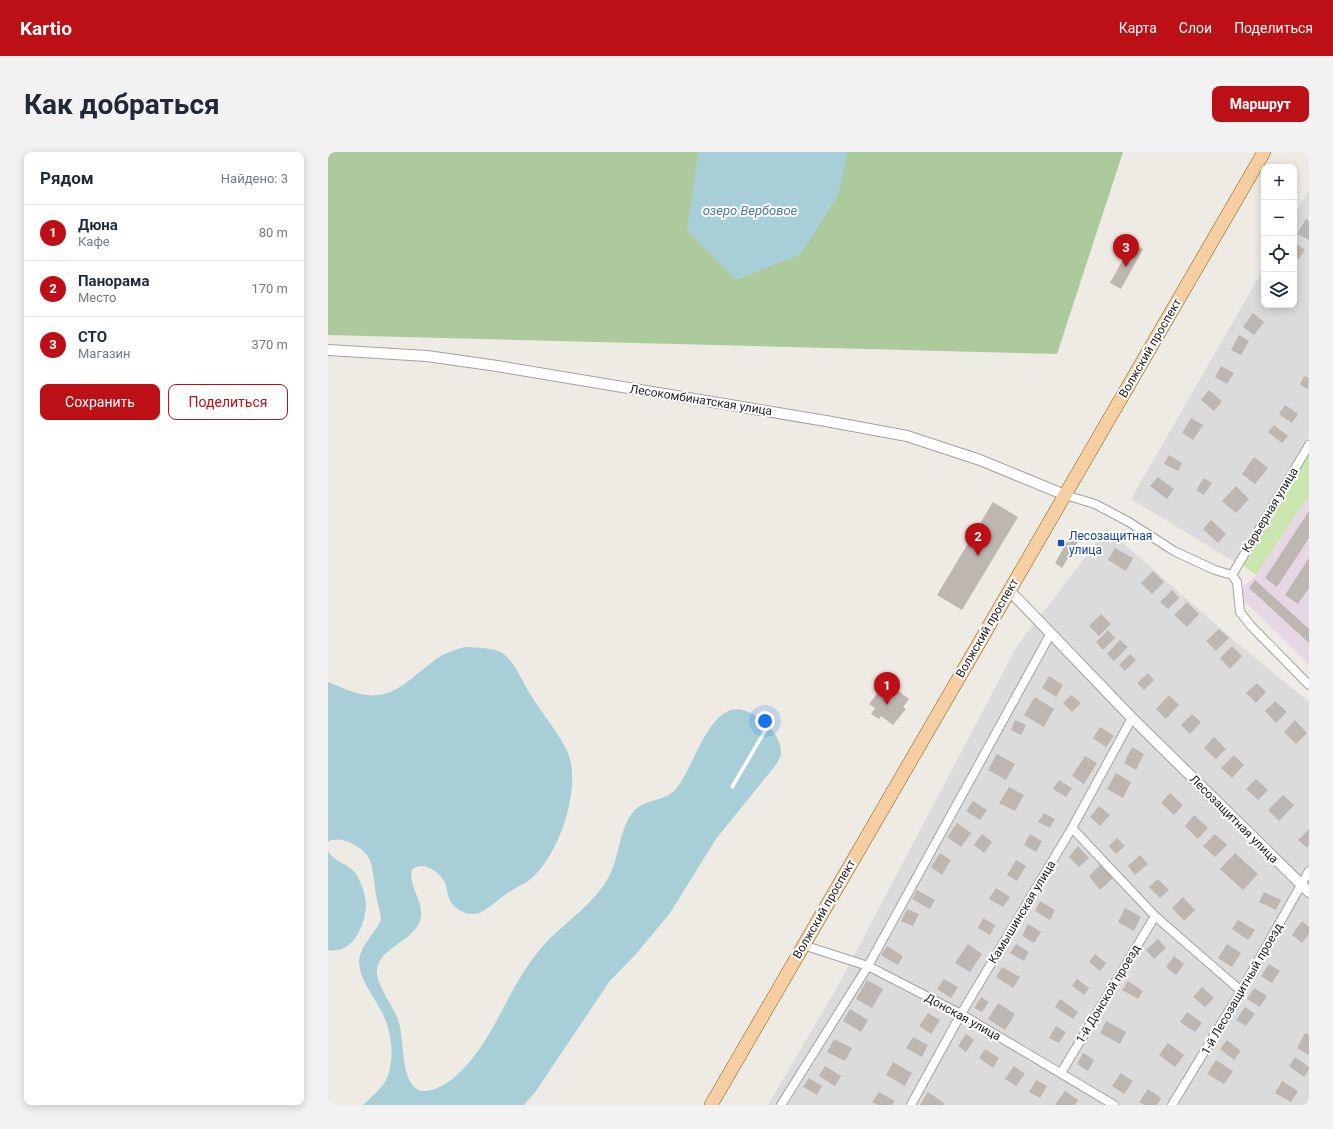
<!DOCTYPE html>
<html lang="ru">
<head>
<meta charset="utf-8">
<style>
	body { margin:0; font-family:Roboto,sans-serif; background:#f2f2f3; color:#1f2937 }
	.controls { position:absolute; right:12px; top:12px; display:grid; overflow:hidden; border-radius:8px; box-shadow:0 2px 10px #0003 }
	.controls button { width:36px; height:36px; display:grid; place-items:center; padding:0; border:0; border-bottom:1px solid #e0e1e3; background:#fff; color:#1f2937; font:20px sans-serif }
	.you { position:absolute; left:437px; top:569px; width:14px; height:14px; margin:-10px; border:3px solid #fff; border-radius:50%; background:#1a73e8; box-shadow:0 0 0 6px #1a73e833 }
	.badge { display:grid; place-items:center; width:26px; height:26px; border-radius:50%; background:#bc0f16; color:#fff; font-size:13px; font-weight:700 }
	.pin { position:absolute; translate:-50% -33px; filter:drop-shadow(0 1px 2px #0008) }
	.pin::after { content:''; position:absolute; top:21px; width:14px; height:12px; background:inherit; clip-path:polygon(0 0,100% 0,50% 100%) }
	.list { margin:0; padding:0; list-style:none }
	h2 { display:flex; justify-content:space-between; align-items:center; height:52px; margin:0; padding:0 16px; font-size:17px }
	h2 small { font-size:13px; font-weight:400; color:#747a83 }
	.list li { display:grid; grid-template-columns:26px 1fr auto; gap:12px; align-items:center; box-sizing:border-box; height:56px; padding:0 16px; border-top:1px solid #e0e1e3 }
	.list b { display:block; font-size:15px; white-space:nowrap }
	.list p { margin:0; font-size:13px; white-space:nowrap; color:#747a83 }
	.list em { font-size:13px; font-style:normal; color:#747a83 }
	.actions { display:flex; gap:8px; padding:12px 16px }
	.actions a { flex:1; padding:9px 0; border:1px solid #bc0f16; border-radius:8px; text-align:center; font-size:14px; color:#bc0f16 }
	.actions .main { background:#bc0f16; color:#fff }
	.icon { flex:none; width:22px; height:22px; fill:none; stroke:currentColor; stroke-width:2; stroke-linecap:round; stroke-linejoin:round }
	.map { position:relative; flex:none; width:981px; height:953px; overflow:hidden; border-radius:8px }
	header { display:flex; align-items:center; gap:24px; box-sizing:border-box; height:56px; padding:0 20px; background:#bc0f16; color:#fff }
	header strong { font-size:19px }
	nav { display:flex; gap:22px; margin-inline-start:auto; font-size:14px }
	.intro { display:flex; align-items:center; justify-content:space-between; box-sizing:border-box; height:96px; padding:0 24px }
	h1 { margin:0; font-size:28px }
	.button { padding:10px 18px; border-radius:8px; background:#bc0f16; color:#fff; font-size:14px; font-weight:700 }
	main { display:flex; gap:24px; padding:0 24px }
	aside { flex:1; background:#fff; border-radius:8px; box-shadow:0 2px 10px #0003 }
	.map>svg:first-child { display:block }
</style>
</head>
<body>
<header>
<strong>Kartio</strong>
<nav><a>Карта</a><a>Слои</a><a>Поделиться</a></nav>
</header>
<div class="intro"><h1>Как добраться</h1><a class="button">Маршрут</a></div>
<main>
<aside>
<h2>Рядом<small>Найдено: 3</small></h2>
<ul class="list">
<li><span class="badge">1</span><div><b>Дюна</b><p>Кафе</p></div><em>80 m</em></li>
<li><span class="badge">2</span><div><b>Панорама</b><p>Место</p></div><em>170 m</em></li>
<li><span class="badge">3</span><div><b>СТО</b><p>Магазин</p></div><em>370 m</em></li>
</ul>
<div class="actions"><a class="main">Сохранить</a><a>Поделиться</a></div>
</aside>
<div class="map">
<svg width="981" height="953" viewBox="0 0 981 953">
	<rect width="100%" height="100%" fill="#eeebe5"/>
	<path fill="#dcdbdb" d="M981 38V285L910 412 803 347 936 116V153H966V64Z
		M779 377 908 490 981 550V953H440L511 832 689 494Z"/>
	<path fill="#e7d7e4" d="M981 343V512L908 441 928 423Z"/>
	<path fill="#cbe5ae" d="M981 293V343L928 423 914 413Z"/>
	<path fill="#acca9c" d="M0 0H795L729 202 0 183Z"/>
	<path fill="#a8cfd8" d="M370 0H520L510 43 473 102 408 128 359 78Z
		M137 495C149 496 166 495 176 502 188 512 195 532 204 545 213 560 237 589 241 604 253 639 230 708 199 730 194 733 188 735 183 739 172 745 163 756 151 761 139 765 125 757 121 746 119 741 119 734 116 729 109 718 96 709 84 717 79 735 100 753 91 771 82 791 48 797 49 821 49 834 67 856 71 871 77 890 72 942 99 939 114 937 128 925 138 914 167 882 180 839 206 805 227 776 260 759 279 728 292 707 290 679 305 660 316 647 334 650 346 639 368 617 382 537 425 562 439 570 454 585 453 603 452 606 449 611 447 614L388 687 342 761 308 802 281 830 208 939 196 953H35C42 946 55 936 59 926 68 903 63 875 51 855 44 842 32 827 31 811 31 795 47 781 53 768 53 763 52 760 51 756 46 741 47 719 41 706 35 695 11 682 0 690V530C13 535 24 541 38 543 66 547 84 525 104 510 114 502 125 498 137 495Z
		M0 699C7 712 23 711 30 725 34 733 37 742 38 751 38 772 25 803 0 798Z"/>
	<path fill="#fff" d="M439 572 442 574 405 637 402 635Z"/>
	<path fill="#beb6b1" d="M978 67 981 69V88L969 82Z
		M966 90 977 98 971 107 966 103Z
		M804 91 815 97 793 137 782 131Z
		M925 161 936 170 926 183 915 175Z
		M911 183 921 189 913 203 903 198Z
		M893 214 906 221 899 232 887 225Z
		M976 224 981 226 980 237 972 233Z
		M881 238 894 249 886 259 873 248Z
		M957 253 970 262 964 271 951 262Z
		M863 266 875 273 865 288 854 281Z
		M946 273 960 284 954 291 940 280Z
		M841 303 854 311 850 319 836 312Z
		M926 305 940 316 927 332 914 322Z
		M830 325 846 337 839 347 822 334Z
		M876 326 884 331 876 343 868 338Z
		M908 334 921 347 908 361 894 349Z
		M665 350 690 365 634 458 609 443Z
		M981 359V386L949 435 937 426Z
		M883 368 898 382 890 391 875 377Z
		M744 381 752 386 734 416 727 411Z
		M787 396 805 406 798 419 780 408Z
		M981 406V436L970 452 957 443Z
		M825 419 836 430 824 442 813 431Z
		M927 428 981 477V491L921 436Z
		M844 438 851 446 840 457 832 450Z
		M859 450 871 462 859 475 846 463Z
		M773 462 783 472 771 484 761 474Z
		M891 477 901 486 888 499 878 489Z
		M780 478 787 486 775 498 768 490Z
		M792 488 800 495 786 509 779 502Z
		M904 494 914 504 902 517 892 506Z
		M802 502 808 508 797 519 791 513Z
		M820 521 826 528 816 538 809 531Z
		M721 524 735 533 728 545 714 536Z
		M929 531 938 540 928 551 918 541Z
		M561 532 581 547 575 555 578 557 565 573 553 564 551 567 543 562 547 556 541 552 549 542 552 544Z
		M743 543 753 551 744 560 735 551Z
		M841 543 851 553 838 567 828 557Z
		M707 545 726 557 716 575 696 563Z
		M947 549 959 560 948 571 937 559Z
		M864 562 873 570 862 582 853 573Z
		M687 568 698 573 693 583 683 578Z
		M967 568 979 581 968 592 956 580Z
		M772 575 786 584 778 595 765 586Z
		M886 585 898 597 888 607 876 596Z
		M804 595 816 602 808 618 796 611Z
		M669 602 687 612 678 628 660 618Z
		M906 603 916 613 904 626 893 616Z
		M757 604 769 611 756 632 744 624Z
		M788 621 803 630 795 646 779 637Z
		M928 627 940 638 930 648 918 637Z
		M731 628 744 636 738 645 725 637Z
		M681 635 696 643 687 659 671 651Z
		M842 641 855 653 846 663 833 651Z
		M955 643 966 653 951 669 940 658Z
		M645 649 659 658 652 668 638 659Z
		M771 654 782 663 772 674 762 665Z
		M716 661 727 667 722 676 710 670Z
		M866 663 880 676 870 687 857 674Z
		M629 671 643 681 633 695 619 685Z
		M981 677V693L979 696 970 688Z
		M654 682 664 690 656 701 646 693Z
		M702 682 714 689 708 700 696 693Z
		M887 682 899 693 887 705 875 694Z
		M789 686 797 694 788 702 781 694Z
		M750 694 761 706 751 715 741 705Z
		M612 701 623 708 614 723 603 715Z
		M907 701 930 722 915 738 892 717Z
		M812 703 820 712 807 723 800 714Z
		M688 708 698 714 689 729 679 723Z
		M773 712 785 726 772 738 761 724Z
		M830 727 841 738 832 746 821 735Z
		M668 736 682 745 675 755 661 747Z
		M589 738 607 748 602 757 584 747Z
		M936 740 953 748 948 758 931 750Z
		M855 745 867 758 856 769 844 756Z
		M712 749 727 758 722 768 707 759Z
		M797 756 813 765 806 779 790 770Z
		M579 757 591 762 585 774 573 769Z
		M655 766 667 773 662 783 650 776Z
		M910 768 927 778 920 788 904 777Z
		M974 769 981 775V782L974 791 964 783Z
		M700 772 713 780 706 791 694 784Z
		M830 787 838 796 826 807 818 798Z
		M640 792 654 802 642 820 627 811Z
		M688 792 701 800 696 809 682 801Z
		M899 792 913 801 904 815 890 806Z
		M559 794 575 804 570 813 553 803Z
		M767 802 778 811 772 819 761 810Z
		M846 804 856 812 848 823 838 815Z
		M941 812 952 819 944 831 933 824Z
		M674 815 692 825 685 836 668 825Z
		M616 827 630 835 623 846 609 837Z
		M749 827 761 836 756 843 744 834Z
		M539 828 555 837 544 856 528 847Z
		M800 829 815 839 810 847 794 838Z
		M874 835 886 846 877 855 865 845Z
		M926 836 939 844 932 855 919 847Z
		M653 845 661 850 654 860 646 856Z
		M732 847 750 860 745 867 727 855Z
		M670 851 687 862 677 878 660 867Z
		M917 855 927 862 918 874 908 868Z
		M522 857 540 868 533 880 515 869Z
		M859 860 874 871 867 880 852 870Z
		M600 861 612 868 603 882 591 874Z
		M778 869 798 880 792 892 772 881Z
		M728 874 738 880 731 891 721 886Z
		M977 881 981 883V903L969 896Z
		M638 882 646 888 638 900 630 894Z
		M585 885 600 893 594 905 578 896Z
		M506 887 524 896 517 909 499 900Z
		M899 888 913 899 906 908 892 897Z
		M840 891 856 903 847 915 831 903Z
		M657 897 671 906 665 916 651 906Z
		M755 901 766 908 760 919 749 912Z
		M967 905 981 915V918L976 925 961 914Z
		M888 908 905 919 896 932 879 922Z
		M565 910 584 921 577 934 558 923Z
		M497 914 513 924 507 934 491 924Z
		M686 914 697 922 688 934 677 927Z
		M793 921 805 929 796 942 784 934Z
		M481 926 494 934 489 943 475 935Z
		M708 928 719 934 712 946 701 940Z
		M954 929 970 939 963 950 947 941Z
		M820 937 833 946 829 953H816L811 950Z
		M737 939 750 948 747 953H727Z
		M551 940 567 949 564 953H550L544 950Z
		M600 940 616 951 615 953H592Z"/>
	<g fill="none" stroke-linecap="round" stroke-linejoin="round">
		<g stroke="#a2a2a2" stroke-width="10">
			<path id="minor" d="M737 343 767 352 801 370 846 399 887 418 904 423 909 430 912 460 923 474 981 533
				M904 423 981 293
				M744 676 827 764 913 839
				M475 793 540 814 633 862 786 953
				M733 921 827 764
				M453 953 540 814 723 481
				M583 953 633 862 744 676 804 566
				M844 953 913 839 981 719"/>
		</g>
		<g stroke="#a2a2a2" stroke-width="12">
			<path id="tertiary" d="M0 198 99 204 169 214 498 269 579 284 652 308 737 343
				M681 438 804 566 981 740"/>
		</g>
		<g stroke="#8c5d0b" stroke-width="14">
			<path id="primary" d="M383 953 936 0"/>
		</g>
		<use href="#minor" stroke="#fff" stroke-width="8"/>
		<use href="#tertiary" stroke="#fff" stroke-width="10"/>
		<use href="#primary" stroke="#f5cea3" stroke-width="13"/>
	</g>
	<rect fill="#1a4fb4" stroke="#fff" stroke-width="1.5" x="729" y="387" width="8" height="8" rx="2"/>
	<g text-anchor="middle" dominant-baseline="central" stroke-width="4" stroke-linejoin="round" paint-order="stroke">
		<g font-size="12" fill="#1e1e1e" stroke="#fff">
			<text transform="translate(822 196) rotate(-60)">Волжский проспект</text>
			<text transform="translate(373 248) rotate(9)">Лесокомбинатская улица</text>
			<text transform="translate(942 358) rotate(-59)">Карьерная улица</text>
			<text transform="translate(659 476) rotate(-60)">Волжский проспект</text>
			<text transform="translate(906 667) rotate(45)">Лесозащитная улица</text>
			<text transform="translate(496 757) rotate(-60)">Волжский проспект</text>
			<text transform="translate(694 760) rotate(-59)">Камышинская улица</text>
			<text transform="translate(914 837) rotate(-60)">1-й Лесозащитный проезд</text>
			<text transform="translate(780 842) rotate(-59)">1-й Донской проезд</text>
			<text transform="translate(635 865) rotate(29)">Донская улица</text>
		</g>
		<g font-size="12" fill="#164399" stroke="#fff" text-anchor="start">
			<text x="741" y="384">Лесозащитная<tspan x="741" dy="14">улица</tspan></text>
		</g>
		<g font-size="13" font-style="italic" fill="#4f7a9f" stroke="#fff">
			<text x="422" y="58">озеро Вербовое</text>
		</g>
	</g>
</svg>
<div class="controls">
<button>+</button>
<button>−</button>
<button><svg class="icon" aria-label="locate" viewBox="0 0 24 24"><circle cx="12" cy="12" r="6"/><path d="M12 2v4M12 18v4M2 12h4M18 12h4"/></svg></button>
<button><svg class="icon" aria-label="layers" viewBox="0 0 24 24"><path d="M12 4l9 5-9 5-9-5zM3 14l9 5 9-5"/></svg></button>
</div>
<div class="you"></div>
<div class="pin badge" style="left:559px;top:553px">1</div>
<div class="pin badge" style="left:650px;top:404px">2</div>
<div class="pin badge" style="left:798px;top:115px">3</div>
</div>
</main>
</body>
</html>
